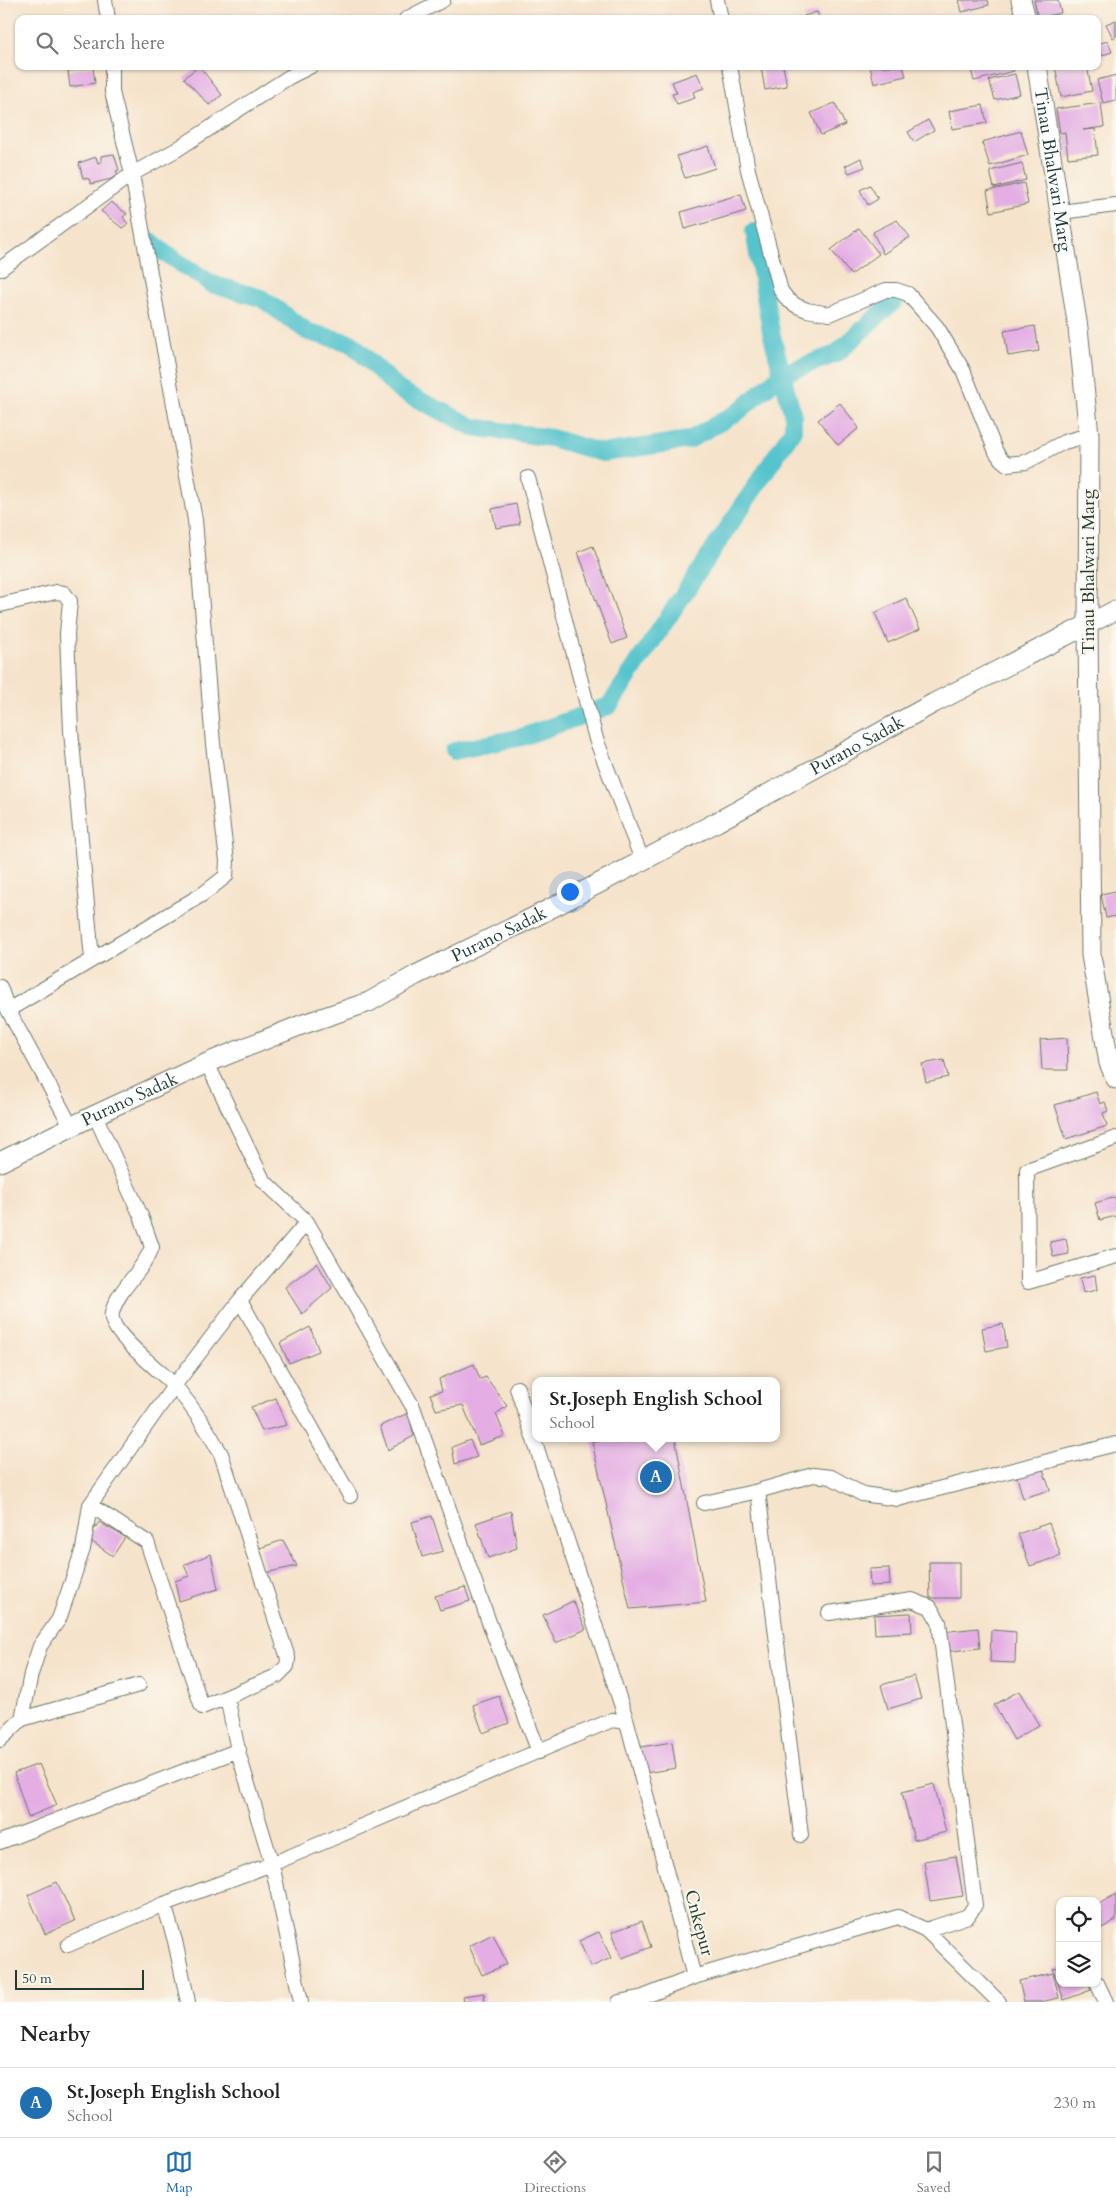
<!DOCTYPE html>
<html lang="en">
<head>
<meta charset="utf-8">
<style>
	body { margin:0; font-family:Cardo,serif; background:#f6f6f6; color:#222 }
	.controls { position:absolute; right:15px; bottom:15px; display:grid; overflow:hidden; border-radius:10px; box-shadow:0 1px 4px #0004 }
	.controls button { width:45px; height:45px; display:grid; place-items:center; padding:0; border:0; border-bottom:1px solid #e0e0e0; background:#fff; color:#222; font:25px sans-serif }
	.scale { position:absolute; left:15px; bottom:12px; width:129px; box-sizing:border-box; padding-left:5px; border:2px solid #1f3d34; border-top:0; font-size:14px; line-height:18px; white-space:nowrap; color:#1f3d34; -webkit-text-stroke:4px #fbf7ec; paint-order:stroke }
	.you { position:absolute; left:569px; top:891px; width:18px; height:18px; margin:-12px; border:4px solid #fff; border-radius:50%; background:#1a73e8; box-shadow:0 0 0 8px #1a73e833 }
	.badge { display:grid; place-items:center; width:32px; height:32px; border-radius:50%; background:#1f6fb2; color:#fff; font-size:16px; font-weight:700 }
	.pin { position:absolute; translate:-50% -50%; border:2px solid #fff; box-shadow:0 1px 5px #0006 }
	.popup { position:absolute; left:532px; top:1377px; width:248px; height:65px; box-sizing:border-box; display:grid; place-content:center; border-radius:10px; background:#fff; filter:drop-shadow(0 1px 4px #0005); font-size:16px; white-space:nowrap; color:#767676 }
	.popup b { font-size:19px; color:#222 }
	.popup::after { content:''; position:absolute; left:50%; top:100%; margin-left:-10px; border:10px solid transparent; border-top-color:#fff }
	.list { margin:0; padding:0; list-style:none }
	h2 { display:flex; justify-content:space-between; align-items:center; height:65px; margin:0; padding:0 20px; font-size:21px }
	h2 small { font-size:16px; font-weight:400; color:#767676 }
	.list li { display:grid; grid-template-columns:32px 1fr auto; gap:15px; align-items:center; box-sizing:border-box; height:70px; padding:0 20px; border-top:1px solid #e0e0e0 }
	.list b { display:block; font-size:19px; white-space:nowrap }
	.list p { margin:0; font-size:16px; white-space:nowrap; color:#767676 }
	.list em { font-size:16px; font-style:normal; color:#767676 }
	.icon { flex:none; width:28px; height:28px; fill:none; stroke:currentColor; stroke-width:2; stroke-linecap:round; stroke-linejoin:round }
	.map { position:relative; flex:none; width:1116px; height:2002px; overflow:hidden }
	.search { position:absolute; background:#fff; box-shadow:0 1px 4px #0004; left:15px; right:15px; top:15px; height:55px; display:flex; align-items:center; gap:12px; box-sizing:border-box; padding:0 18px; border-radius:10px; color:#767676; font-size:19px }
	.sheet { height:135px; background:#fff }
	nav { display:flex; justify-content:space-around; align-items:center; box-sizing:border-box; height:70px; border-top:1px solid #e0e0e0; background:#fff; font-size:14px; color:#767676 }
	nav a { display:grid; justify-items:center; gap:2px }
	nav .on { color:#1f6fb2 }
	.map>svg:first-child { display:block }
</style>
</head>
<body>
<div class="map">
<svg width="1116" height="2002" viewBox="0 0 1116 2002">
	<rect width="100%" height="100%" fill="#fbf7ec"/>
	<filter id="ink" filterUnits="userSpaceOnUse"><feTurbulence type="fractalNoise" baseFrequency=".02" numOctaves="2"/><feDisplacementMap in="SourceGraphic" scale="10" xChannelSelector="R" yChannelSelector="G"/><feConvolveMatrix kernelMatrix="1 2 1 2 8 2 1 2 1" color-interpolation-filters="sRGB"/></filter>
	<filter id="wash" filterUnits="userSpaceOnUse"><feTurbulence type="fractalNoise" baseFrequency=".0096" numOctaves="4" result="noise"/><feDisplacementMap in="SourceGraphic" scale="20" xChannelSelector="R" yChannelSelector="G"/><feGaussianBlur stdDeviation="1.12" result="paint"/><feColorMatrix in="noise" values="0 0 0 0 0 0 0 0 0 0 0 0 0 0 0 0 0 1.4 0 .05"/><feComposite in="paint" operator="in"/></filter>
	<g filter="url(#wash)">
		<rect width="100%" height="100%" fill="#f6e3cb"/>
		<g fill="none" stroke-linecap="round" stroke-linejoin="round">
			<path stroke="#56c4cd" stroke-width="18" d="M151 241 163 252 212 284 261 298 308 332 351 343 399 390 473 427 551 438 603 453 689 440 738 412 782 374 836 354 896 299
				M454 751 522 737 609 706 793 430V416L771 332 754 231"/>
		</g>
		<g id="blocks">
			<path fill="#e4aee4" d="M959 0H988L989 5 962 12Z
				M1034 0H1058L1061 13 1038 18Z
				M817 12 820 19H805L804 16Z
				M1116 20V36L1113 38 1106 24Z
				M1108 41 1112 52 1097 57V44Z
				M199 66 222 95 209 105 184 78Z
				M783 66 787 86 765 90 761 67Z
				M870 66H903L906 76 874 84Z
				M970 66H1013L1014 71 974 81Z
				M1055 66H1087L1092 91 1061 97Z
				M93 67 95 83 70 87 68 71Z
				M697 73 704 88 693 92 695 98 677 104 672 94 677 93 672 82Z
				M1015 74 1020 94 995 100 989 80Z
				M1116 75V100L1103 103 1097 80Z
				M835 103 845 125 821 135 811 113Z
				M1101 103 1104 127 1083 130 1095 129 1098 155 1068 158 1065 132 1060 133 1056 109Z
				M983 105 987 123 952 129 949 111Z
				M928 120 934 130 914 142 908 132Z
				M1021 131 1028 155 990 166 982 142Z
				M708 146 715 168 685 178 677 156Z
				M114 154 119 170 116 171 119 177 91 184 89 179 83 178 79 163 96 157 98 163 101 162V156Z
				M861 158 865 167 849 173 845 166Z
				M1022 163 1026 180 994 188 990 171Z
				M1024 183 1028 204 991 212 987 191Z
				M870 185 878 199 868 205 860 190Z
				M741 194 746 211 685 229 681 212Z
				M111 202 127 214 123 217 128 224 122 228 101 211Z
				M897 220 910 237 883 254 873 232Z
				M859 228 879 254 851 275 831 250Z
				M1035 326 1039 351 1008 356 1004 331Z
				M840 403 859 428 838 445 818 420Z
				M516 504 520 524 496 528 492 509Z
				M593 546 627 638 612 644 578 552Z
				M906 598 920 629 888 643 875 613Z
				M1116 891V916L1106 918 1101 894Z
				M1067 1038 1068 1070H1042L1040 1040Z
				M944 1060 948 1077 926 1082 922 1064Z
				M1096 1092 1100 1104 1105 1102 1108 1111 1103 1113 1107 1126 1066 1139 1055 1105Z
				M1116 1197V1216L1100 1220 1095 1203Z
				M1066 1239 1069 1254 1053 1257 1050 1242Z
				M317 1263 332 1288 302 1314 285 1287Z
				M1095 1275 1097 1290 1083 1293 1080 1278Z
				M1003 1324 1007 1347 986 1351 982 1328Z
				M310 1327 319 1351 289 1363 280 1343Z
				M474 1364 480 1379 486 1377 507 1406 496 1414 505 1436 479 1445 463 1405 436 1410 430 1394 442 1391 439 1379Z
				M276 1398 287 1425 262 1431 251 1407Z
				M408 1413 414 1436 388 1450 380 1426Z
				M603 1438H675L706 1602 630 1609 592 1442Z
				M470 1440 477 1457 455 1464 452 1447Z
				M1042 1466 1050 1490 1023 1498 1016 1474Z
				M511 1511 517 1548 488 1558 476 1523Z
				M432 1516 443 1551 422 1557 412 1522Z
				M99 1522 125 1537 113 1556 88 1539Z
				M1049 1523 1061 1556 1030 1566 1018 1534Z
				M283 1540 297 1566 265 1573 260 1548Z
				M211 1554 218 1589 179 1601 175 1581 189 1576 184 1565Z
				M929 1562H959V1598H930Z
				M889 1568 890 1585 870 1586 869 1569Z
				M465 1587 470 1601 440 1610 435 1596Z
				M573 1601 586 1629 556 1643 543 1615Z
				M911 1613 912 1632 875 1634 874 1615Z
				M978 1628 980 1648 943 1652 941 1632Z
				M991 1630 1016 1632 1015 1663 990 1662Z
				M914 1676 921 1699 888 1709 881 1685Z
				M1019 1691 1039 1725 1014 1740 994 1705Z
				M499 1696 509 1723 483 1733 473 1705Z
				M672 1742 676 1768 645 1773 641 1747Z
				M39 1764 57 1805 28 1817 14 1773Z
				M934 1784 946 1832 914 1840 902 1792Z
				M956 1856 963 1896 930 1901 924 1861Z
				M57 1882 75 1921 45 1934 28 1895Z
				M1116 1894V1920L1102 1928 1097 1921V1905Z
				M642 1921 651 1947 622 1958 612 1932Z
				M599 1932 611 1958 591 1967 579 1941Z
				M493 1934 507 1964 482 1975 469 1946Z
				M1060 1967V1983H1088L1091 1990 1064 2000 1053 1969Z
				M1053 1973 1059 1998 1040 2002H1024L1019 1981Z
				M484 1993 485 2002H464L463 1996Z"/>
		</g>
	</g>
	<g filter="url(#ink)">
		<use href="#blocks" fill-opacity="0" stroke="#6a7769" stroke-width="1"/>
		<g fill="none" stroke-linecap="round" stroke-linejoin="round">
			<g stroke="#6a7769" stroke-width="16">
				<path id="street" d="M105 0 108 19
					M717 0 721 19
					M406 19 443 0
					M730 66 748 170 781 291 788 300 797 306 807 310 829 314 886 290H896L908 294 937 327 963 370 996 452 1001 459 1007 464 1026 462 1064 442 1089 435
					M1061 212 1116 205
					M0 269 132 174 176 150 289 77 311 66
					M528 478 596 739 642 860
					M0 605 56 592 64 593 70 601 67 634 71 731 92 959
					M0 987 8 1010 71 1126
					M8 1010 203 894 226 876 227 861 213 744 195 520 132 174 112 92V66
					M207 1063 263 1180 307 1222 413 1407 490 1625 539 1752
					M95 1115 141 1216 152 1247C144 1271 118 1288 112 1313 107 1333 163 1372 176 1387 193 1408 208 1430 221 1454L288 1658 287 1666 277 1676 227 1697 239 1755 272 1864 301 2002
					M1116 1138 1027 1170 1028 1282 1116 1256
					M240 1300 350 1496
					M517 1388 627 1722
					M758 1491 801 1835
					M704 1503 758 1491 813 1475 831 1477 862 1494 898 1499 1116 1444
					M90 1505 147 1542 202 1707 227 1697
					M829 1613 912 1600 930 1607 939 1622 975 1905 968 1916 926 1930
					M22 1719 139 1685
					M0 1740 22 1719 31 1674 40 1646 59 1619 83 1549 90 1505 174 1386 240 1300 307 1222
					M0 1842 239 1750
					M68 1945 164 1904
					M1097 1983 1106 2002
					M188 2002 175 1941 164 1904 272 1864 612 1720 627 1722 694 1977
					M619 2002 643 1997 694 1977 898 1917 926 1930 999 2002"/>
			</g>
			<g stroke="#6a7769" stroke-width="21">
				<g id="secondary">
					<path d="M1021 0 1026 19"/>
					<path id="s1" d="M1037 66 1078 328 1089 435 1088 624 1091 955 1109 1063 1116 1079"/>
					<path id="s2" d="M0 1162 95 1115 207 1063 301 1025 369 1002 416 975 534 917 717 822 934 703 1116 610"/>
				</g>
			</g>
			<use href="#street" stroke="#fff" stroke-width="14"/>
			<use href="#secondary" stroke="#fff" stroke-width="19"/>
		</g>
	</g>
	<g text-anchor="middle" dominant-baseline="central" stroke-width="4" stroke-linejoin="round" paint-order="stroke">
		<g font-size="18" fill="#1f3d34" stroke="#fbf7ec">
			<text stroke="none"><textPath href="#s1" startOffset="105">Tinau Bhalwari Marg</textPath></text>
			<text transform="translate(1088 572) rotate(-90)">Tinau Bhalwari Marg</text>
			<text stroke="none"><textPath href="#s2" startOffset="954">Purano Sadak</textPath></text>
			<text stroke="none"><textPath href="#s2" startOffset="549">Purano Sadak</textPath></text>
			<text stroke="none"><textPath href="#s2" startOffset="144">Purano Sadak</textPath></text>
			<text transform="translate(699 1923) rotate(75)">Cnkepur</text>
		</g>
	</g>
</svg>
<div class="controls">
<button><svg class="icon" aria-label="locate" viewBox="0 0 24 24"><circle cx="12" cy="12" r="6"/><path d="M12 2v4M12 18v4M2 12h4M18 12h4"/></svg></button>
<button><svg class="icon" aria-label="layers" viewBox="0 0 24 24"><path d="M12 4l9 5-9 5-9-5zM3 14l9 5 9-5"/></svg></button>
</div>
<div class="scale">50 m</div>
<div class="you"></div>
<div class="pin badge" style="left:656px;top:1477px">A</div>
<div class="popup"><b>St.Joseph English School</b>School</div>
<div class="search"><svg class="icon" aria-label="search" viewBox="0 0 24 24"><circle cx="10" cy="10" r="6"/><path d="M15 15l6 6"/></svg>Search here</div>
</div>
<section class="sheet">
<h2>Nearby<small></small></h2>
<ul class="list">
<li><span class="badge">A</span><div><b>St.Joseph English School</b><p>School</p></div><em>230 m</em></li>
</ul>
</section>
<nav>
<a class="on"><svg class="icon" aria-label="map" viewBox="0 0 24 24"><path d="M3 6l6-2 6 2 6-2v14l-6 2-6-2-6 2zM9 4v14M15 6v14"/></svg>Map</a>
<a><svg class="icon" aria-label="directions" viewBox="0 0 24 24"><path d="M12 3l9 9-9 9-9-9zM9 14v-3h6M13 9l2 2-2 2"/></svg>Directions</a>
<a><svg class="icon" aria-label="saved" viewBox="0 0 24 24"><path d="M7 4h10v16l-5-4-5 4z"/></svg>Saved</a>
</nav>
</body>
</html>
